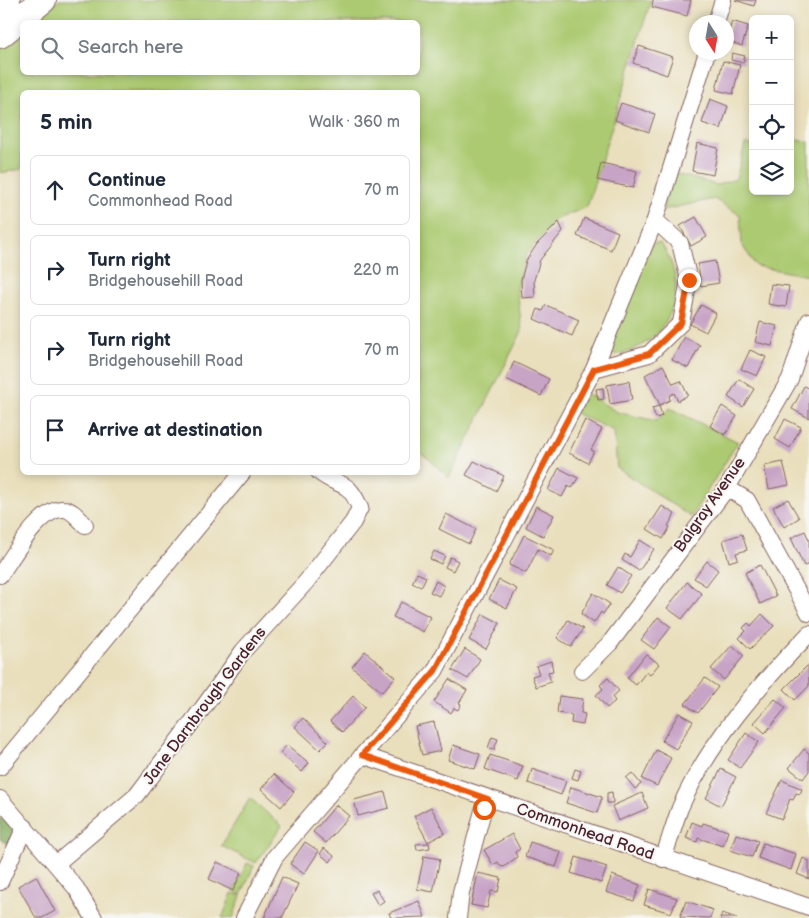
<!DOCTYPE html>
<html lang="en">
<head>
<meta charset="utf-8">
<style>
	body { margin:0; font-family:"Balsamiq Sans",sans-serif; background:#f6f6f7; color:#1f2937 }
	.controls { position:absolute; right:15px; top:15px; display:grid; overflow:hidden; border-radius:8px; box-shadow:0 2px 8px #0003 }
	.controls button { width:45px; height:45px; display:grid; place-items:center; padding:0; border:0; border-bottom:1px solid #e0e1e3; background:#fff; color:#1f2937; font:25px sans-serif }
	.compass { position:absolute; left:689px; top:15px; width:45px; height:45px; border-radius:50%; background:#fff; box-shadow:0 2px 8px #0003; rotate:169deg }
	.stop { position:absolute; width:15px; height:15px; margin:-11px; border:4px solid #ea580c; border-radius:50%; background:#fff }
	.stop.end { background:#ea580c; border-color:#fff; box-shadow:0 1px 5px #0008 }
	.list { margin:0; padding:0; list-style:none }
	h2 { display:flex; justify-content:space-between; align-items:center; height:65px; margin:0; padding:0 20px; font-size:21px }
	h2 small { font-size:16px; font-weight:400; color:#747a83 }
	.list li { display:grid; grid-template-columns:32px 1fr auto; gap:15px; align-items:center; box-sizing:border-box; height:70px; margin:0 10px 10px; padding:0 10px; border:1px solid #e0e1e3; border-radius:8px }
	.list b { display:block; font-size:19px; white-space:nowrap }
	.list p { margin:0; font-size:16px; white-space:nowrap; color:#747a83 }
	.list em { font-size:16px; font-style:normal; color:#747a83 }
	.icon { flex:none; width:28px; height:28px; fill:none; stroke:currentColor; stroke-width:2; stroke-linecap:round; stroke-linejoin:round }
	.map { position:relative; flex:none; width:809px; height:918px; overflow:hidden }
	.search { position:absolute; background:#fff; box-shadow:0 2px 8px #0003; left:20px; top:20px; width:400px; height:55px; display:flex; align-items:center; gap:12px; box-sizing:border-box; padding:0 18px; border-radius:8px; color:#747a83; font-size:19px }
	.panel { position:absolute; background:#fff; box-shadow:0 2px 8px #0003; left:20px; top:90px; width:400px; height:385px; border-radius:8px }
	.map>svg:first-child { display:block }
</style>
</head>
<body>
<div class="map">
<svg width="809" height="918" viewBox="0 0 809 918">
	<rect width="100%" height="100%" fill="#f6f6f2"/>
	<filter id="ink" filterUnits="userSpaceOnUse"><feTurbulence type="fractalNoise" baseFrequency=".02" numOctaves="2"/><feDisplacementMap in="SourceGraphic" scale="10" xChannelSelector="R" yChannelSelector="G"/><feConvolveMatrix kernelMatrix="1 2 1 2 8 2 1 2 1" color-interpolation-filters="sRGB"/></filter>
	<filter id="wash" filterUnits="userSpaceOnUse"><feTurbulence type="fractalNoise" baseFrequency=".0096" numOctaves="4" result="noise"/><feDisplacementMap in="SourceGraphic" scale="20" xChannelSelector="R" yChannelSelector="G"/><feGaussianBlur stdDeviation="1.12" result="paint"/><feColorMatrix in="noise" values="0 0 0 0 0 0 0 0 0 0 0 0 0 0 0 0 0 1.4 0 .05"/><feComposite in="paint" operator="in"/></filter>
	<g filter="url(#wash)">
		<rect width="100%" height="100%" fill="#e9dfbc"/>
		<path fill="#acca71" stroke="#7b744e" d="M59 0H651L587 207 555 220 526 255 517 289 522 331 449 478 429 459 418 451V92H22V169L0 173V50L22 28V72H418V22H29Z
			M790 139 809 142V270L808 276 756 266 742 245 740 215 714 199 663 210 673 173 717 185 736 179 745 144 753 145V191H790Z
			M655 243H660C688 278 677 329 636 348 628 352 620 355 610 354L608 350 651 245Z
			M586 393 617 412 656 421 670 408 738 442 691 517 617 468 614 431 575 413Z
			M250 798 282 826 256 863 221 846Z
			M247 863 254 866 241 895 234 891Z
			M232 893 241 896 233 918H222Z"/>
		<path fill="#89ae63" stroke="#6a6647" d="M0 818 18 832 11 847 0 839Z"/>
		<g id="blocks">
			<path fill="#c7a3c6" d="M653 0H691L687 16 652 7Z
				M735 0H756L754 6Z
				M732 21 748 26 742 46 726 41Z
				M639 46 673 57 667 75 633 63Z
				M732 53 745 56 743 63 731 60Z
				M723 61 740 65 733 94 716 90Z
				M710 99 728 106 721 129 702 123Z
				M621 103 655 114 649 132 615 120Z
				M697 143 718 148 713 175 692 171Z
				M601 163 637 171 633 188 597 180Z
				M696 217 707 237 691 246 680 226Z
				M584 218 618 232 611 250 577 236Z
				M559 222 563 231 540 260 534 280 535 297 522 298 521 280 526 261 537 244Z
				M715 261 719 283 701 286 698 264Z
				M771 284 789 286 786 307 768 304Z
				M546 305 579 320 572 336 534 319 538 309 543 311Z
				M701 305 716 313 706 332 690 324Z
				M760 322 777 326 772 346 755 342Z
				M684 337 700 345 688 368 672 360Z
				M750 350 766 357 757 376 741 369Z
				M514 362 549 379 541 396 506 379Z
				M663 365 673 384 681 381 688 395 678 401 674 393 669 396 670 400 660 405 645 375Z
				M739 379 754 389 743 407 728 397Z
				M629 381 632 400 610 404 607 385Z
				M804 386 809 389V418L792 409Z
				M603 388 604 399 598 400 596 389Z
				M659 406 662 416 656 418 652 408Z
				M722 406 737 416 725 435 710 426Z
				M785 419 801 427 790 448 775 439Z
				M585 420 602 429 591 450 594 451 588 463 569 453Z
				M474 461 504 476 496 491 466 475Z
				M783 462 789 485 769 489 764 466Z
				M559 468 578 478 572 488 568 486 562 497 548 490Z
				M788 499 799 518 784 527 773 507Z
				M536 506 554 515 543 536 526 527Z
				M662 506 675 514 668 526 670 527 663 539 647 529Z
				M446 514 476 529 469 544 439 529Z
				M805 531 809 540V564L804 566 791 538Z
				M742 534 747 550 736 553 738 559 729 562 723 540Z
				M524 535 554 550 551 556 538 549 526 573 509 565Z
				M640 540 654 549 639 571 622 560 625 554 630 557Z
				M434 551 445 556 441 564 430 559Z
				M450 557 458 561 453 571 445 567Z
				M707 561 718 570 706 586 694 578Z
				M760 565 776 596 760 604 745 573Z
				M618 567 631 576 620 593 607 585Z
				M417 573 426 577 421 587 412 583Z
				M499 580 517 589 507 608 489 599Z
				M436 581 444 586 439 596 430 592Z
				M687 582 702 594 682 619 667 608Z
				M593 593 610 604 603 614 601 612 594 623 581 614Z
				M401 602 431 617 423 632 393 617Z
				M483 614 500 623 486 649 469 640Z
				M762 614 774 626 750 649 739 638 746 631 743 628 748 623 751 626Z
				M658 617 671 627 654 649 641 640Z
				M568 620 583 629 571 647 557 638Z
				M732 645 744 656 724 680 711 669Z
				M465 649 480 659 468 679 452 670Z
				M365 651 395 677 382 692 352 667Z
				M646 654 659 664 650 675 646 672 636 685 627 678Z
				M551 661 553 671 548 672 551 682 536 687 532 676 539 674 536 666Z
				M808 665 809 686 795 700 784 689Z
				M608 678 619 691 612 697 615 701 607 708 596 695 603 689 600 685Z
				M705 678 718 687 698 713 685 704Z
				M449 679 467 690 459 703 461 704 458 710 454 708 451 713 434 702Z
				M353 696 365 707 342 732 330 721Z
				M559 696 583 699 581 713 585 714 583 725 571 723 572 715 557 713Z
				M775 699 786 708 765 733 754 723Z
				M679 713 693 721 676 749 662 741Z
				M303 718 328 742 320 750 295 727Z
				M434 722 441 751 422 755 415 726Z
				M746 733 759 742 740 768 728 760Z
				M492 737 498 739 494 750 488 748Z
				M287 745 309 763 302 772 280 753Z
				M453 745 480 754 475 769 448 760Z
				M804 749 809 753V771L803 779 789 768Z
				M656 750 671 758 657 786 642 779Z
				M490 755 523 766 518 781 485 769Z
				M532 769 566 781 561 795 528 783Z
				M575 769 581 771 578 780 572 778Z
				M721 769 736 777 721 806 706 798Z
				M632 773 641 784 635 789 626 778Z
				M274 774 294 792 281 807 261 789Z
				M782 780 802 789 800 794 796 793 793 800 790 799 782 819 766 813Z
				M571 787 602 797 597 813 566 803Z
				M385 792 389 808 358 816 354 800Z
				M612 792 613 803H607V793Z
				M642 793 648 808 618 821 612 806Z
				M336 805 349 816 326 843 313 832Z
				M431 807 445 833 428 842 414 816Z
				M692 822 702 826 703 823 728 831 723 846 698 838 697 842 686 838Z
				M512 834 520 849 515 852 517 857 504 867 500 866 498 862 493 865 484 850Z
				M736 834 758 841 752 857 730 850Z
				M305 842 319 851 304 874 290 864Z
				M530 842 561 852 556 867 525 857Z
				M429 843 430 848 417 850 416 844Z
				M763 843 796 854 791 870 758 858Z
				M324 848 334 856 330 862 320 854Z
				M424 856 440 859 433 892 417 889Z
				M576 857 607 867 601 883 571 873Z
				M803 858 809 861V879L797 874Z
				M217 862 241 873 233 891 209 879Z
				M478 873 501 878 498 892 491 891 487 908 471 905Z
				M612 875 640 885 634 901 606 892Z
				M36 876 55 911 42 918H36L18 886Z
				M282 877 298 884 293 895 282 918H264Z
				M649 889 677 898 671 913 644 905Z
				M377 890 384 901 378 905 371 893Z
				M419 901 425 917 391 918 389 913Z
				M686 901 713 910 710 918 680 917Z
				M722 913 737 918H720Z"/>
		</g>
	</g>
	<g filter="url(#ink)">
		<use href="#blocks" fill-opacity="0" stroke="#82625e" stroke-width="1"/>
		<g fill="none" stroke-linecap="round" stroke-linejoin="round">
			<g stroke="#82625e" stroke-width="18">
				<path id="minor" d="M716 22 723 0
					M594 369 649 354 681 323 689 280 680 243 655 220
					M727 488 747 500 809 613
					M0 575C12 558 40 508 63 509 72 509 79 519 85 525
					M582 671 610 643 727 488 790 379 809 321
					M362 755 809 907
					M0 767 243 472
					M0 799 76 888 94 918
					M663 859C669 842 674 824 680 808 708 743 760 684 809 634
					M56 864 137 795 205 705 243 651 306 582 353 522 360 508C347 477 340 489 319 472
					M0 882 25 827
					M244 918 275 857 435 671 594 369 655 220 707 52
					M458 918 461 892 484 807 488 799"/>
			</g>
			<g stroke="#82625e" stroke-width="28">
				<path id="trunk" d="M0 6 7 0
					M0 35 43 0"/>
			</g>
			<use href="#minor" stroke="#fff" stroke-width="16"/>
			<use href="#trunk" stroke="#fff" stroke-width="26"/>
		</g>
	</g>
	<g fill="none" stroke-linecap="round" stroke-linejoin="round" filter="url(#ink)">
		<path stroke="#ea580c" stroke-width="6" d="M484 808 488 799 362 755 435 671 594 369 649 354 681 323 689 280"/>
	</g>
	<g text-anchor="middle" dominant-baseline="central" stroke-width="4" stroke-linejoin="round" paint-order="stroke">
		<g font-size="16" fill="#4a1f2b" stroke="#f6f6f2">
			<text transform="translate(710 505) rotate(-55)">Balgray Avenue</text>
			<text transform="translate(205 706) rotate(-53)">Jane Darnbrough Gardens</text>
			<text transform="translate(585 832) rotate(19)">Commonhead Road</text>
		</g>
	</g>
</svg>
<div class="controls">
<button>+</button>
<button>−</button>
<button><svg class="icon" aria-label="locate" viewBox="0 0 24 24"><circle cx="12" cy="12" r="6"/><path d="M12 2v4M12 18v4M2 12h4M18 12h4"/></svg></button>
<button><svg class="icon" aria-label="layers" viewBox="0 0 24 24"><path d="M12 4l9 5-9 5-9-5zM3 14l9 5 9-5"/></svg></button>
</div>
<svg class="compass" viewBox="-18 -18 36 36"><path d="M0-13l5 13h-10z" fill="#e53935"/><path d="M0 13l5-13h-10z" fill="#747a83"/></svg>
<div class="stop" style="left:484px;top:808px"></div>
<div class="stop end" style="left:689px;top:280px"></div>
<div class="search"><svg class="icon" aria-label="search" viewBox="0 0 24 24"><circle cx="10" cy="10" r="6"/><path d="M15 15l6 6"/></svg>Search here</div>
<section class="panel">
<h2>5 min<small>Walk · 360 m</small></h2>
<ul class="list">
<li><svg class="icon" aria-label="ahead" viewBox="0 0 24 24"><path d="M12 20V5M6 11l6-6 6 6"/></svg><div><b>Continue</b><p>Commonhead Road</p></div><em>70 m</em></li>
<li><svg class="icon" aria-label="right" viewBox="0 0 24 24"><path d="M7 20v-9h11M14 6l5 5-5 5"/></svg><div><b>Turn right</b><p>Bridgehousehill Road</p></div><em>220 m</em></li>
<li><svg class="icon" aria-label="right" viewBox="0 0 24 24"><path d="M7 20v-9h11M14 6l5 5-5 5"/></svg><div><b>Turn right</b><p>Bridgehousehill Road</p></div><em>70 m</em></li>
<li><svg class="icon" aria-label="arrive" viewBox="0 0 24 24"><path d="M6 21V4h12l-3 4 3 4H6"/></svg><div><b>Arrive at destination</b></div></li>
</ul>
</section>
</div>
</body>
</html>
